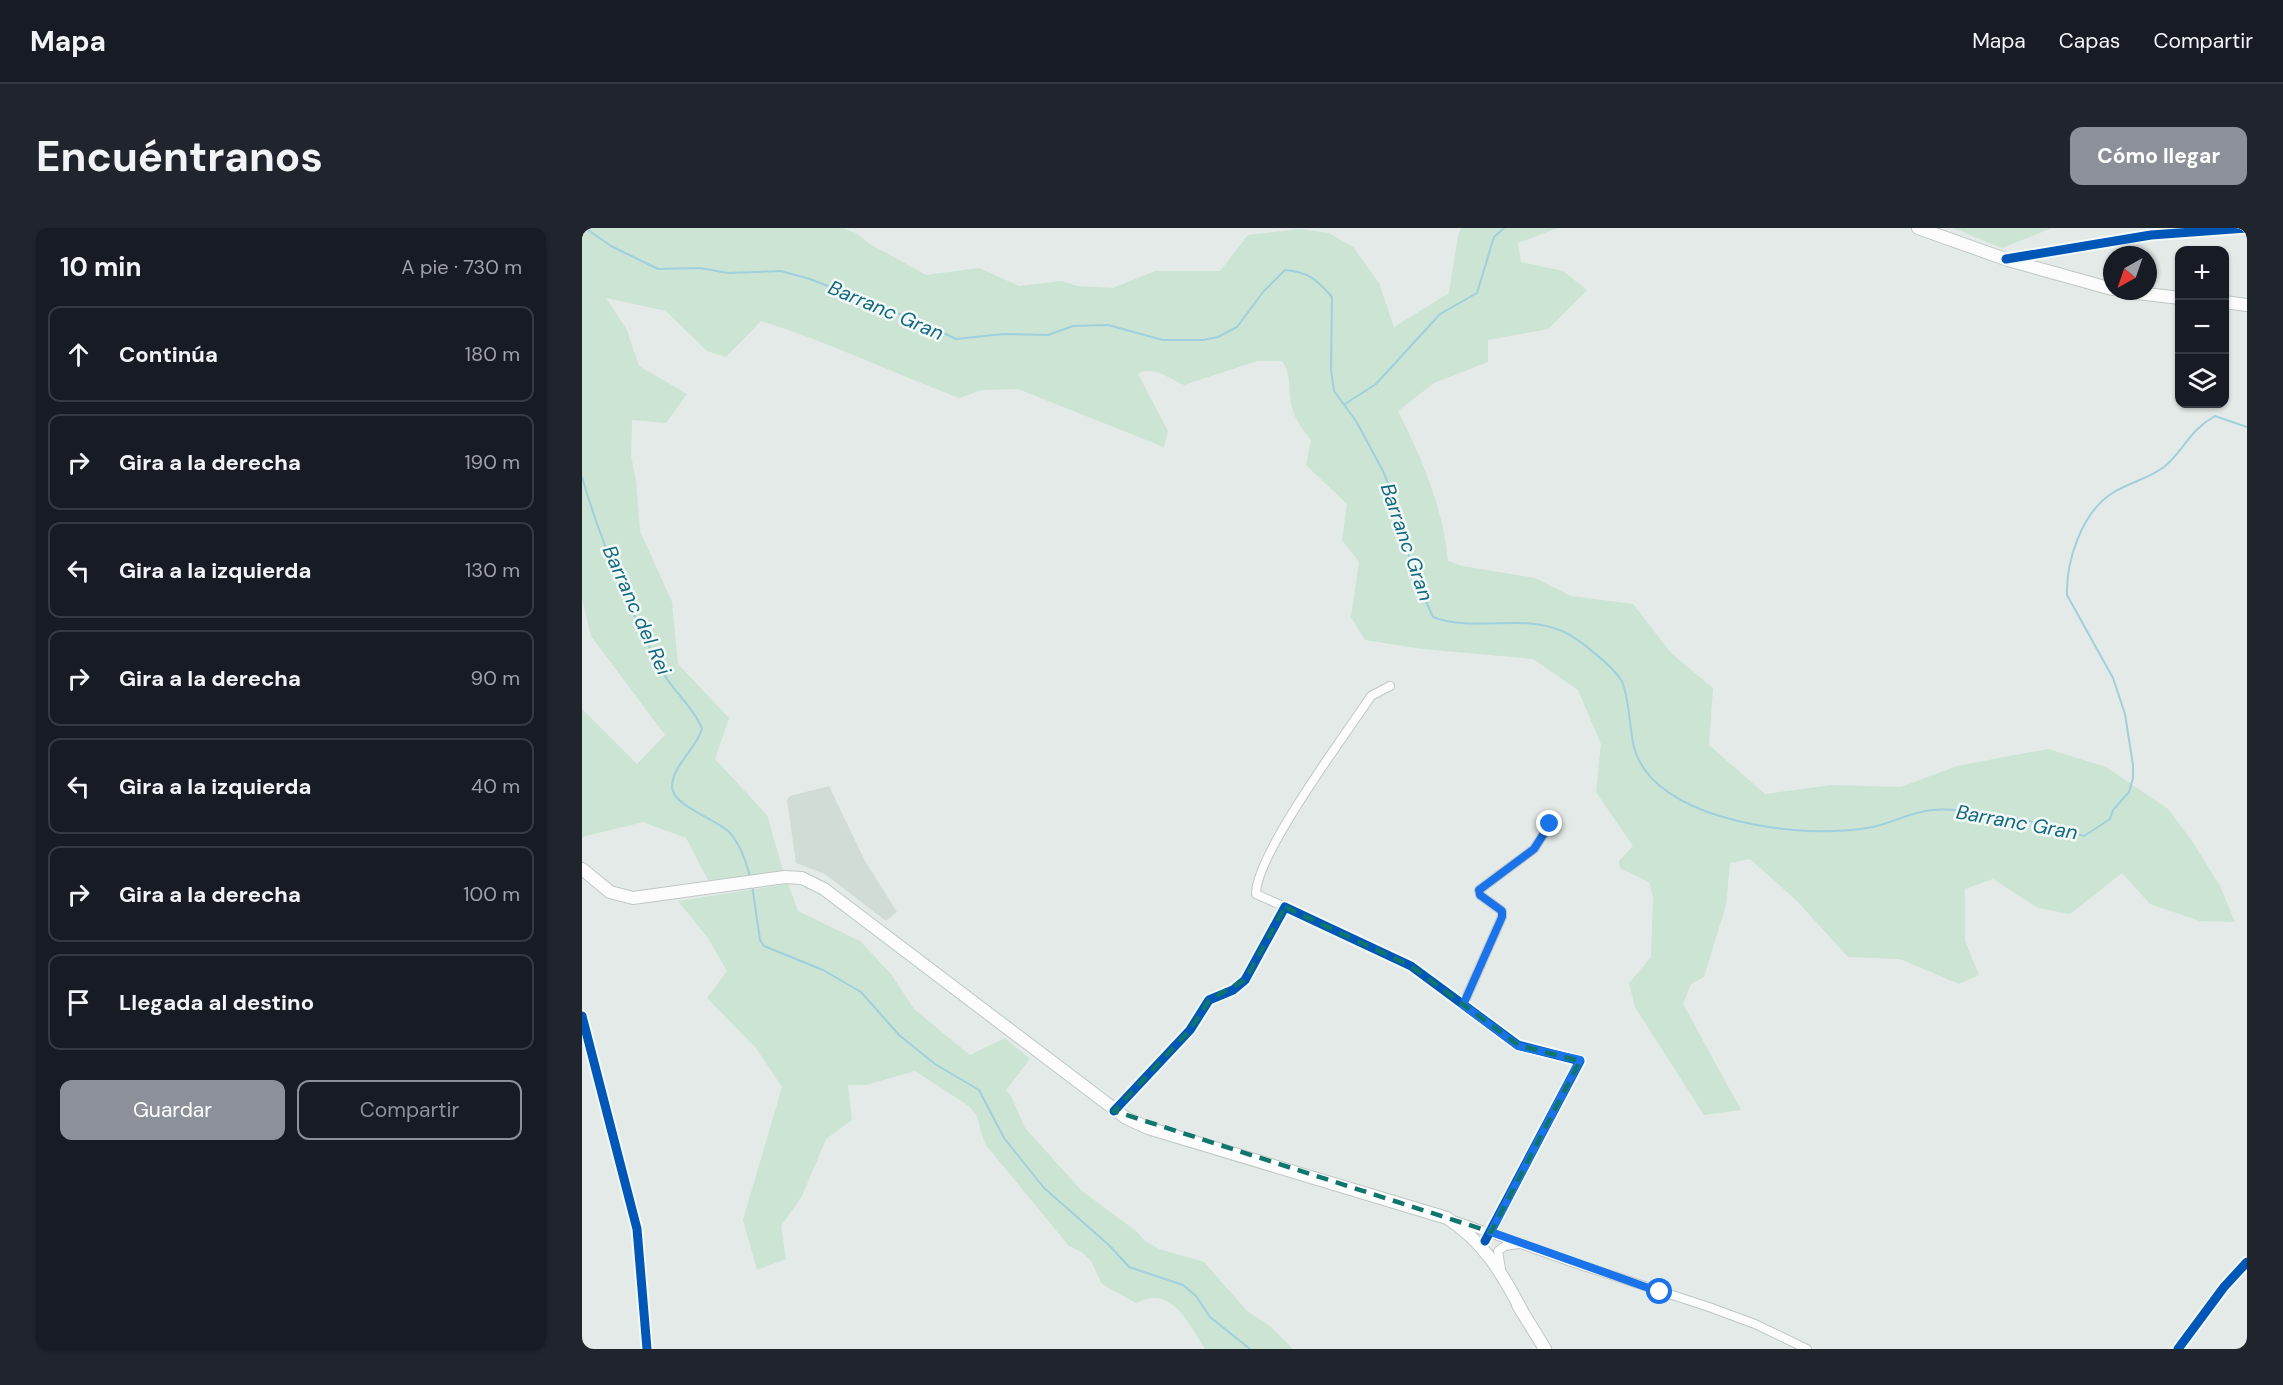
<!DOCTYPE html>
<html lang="es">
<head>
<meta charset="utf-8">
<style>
	body { margin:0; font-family:"DM Sans",sans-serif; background:#20242c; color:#f1f3f6 }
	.controls { position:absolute; right:18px; top:18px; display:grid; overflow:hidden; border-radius:12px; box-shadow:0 2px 4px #0004 }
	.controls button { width:54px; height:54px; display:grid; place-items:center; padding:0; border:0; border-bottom:2px solid #363941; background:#171b24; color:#f1f3f6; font:30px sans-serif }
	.compass { position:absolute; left:1521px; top:18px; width:54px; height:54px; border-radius:50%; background:#171b24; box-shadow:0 2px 4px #0004; rotate:220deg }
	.stop { position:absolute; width:18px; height:18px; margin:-14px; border:4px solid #1a73e8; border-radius:50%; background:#fff }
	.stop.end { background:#1a73e8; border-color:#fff; box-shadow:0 2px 6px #0008 }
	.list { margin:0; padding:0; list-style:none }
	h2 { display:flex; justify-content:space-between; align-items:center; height:78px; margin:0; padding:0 24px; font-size:26px }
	h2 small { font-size:20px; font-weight:400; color:#9ea1a6 }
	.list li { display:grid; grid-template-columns:39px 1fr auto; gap:18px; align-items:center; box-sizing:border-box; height:96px; margin:0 12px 12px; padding:0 12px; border:2px solid #363941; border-radius:12px }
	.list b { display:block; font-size:22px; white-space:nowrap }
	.list em { font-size:20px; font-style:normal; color:#9ea1a6 }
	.actions { display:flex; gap:12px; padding:18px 24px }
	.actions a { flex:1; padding:14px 0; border:2px solid #8c9099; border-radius:12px; text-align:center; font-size:21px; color:#8c9099 }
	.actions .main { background:#8c9099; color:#fff }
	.icon { flex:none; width:33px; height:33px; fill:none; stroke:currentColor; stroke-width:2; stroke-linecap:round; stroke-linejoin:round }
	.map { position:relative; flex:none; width:1665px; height:1121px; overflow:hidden; border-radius:12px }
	header { display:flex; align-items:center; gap:36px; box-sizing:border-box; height:84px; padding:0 30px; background:#171b24; border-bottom:2px solid #363941 }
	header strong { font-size:28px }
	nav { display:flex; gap:33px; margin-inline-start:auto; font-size:21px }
	.intro { display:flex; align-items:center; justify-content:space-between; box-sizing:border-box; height:144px; padding:0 36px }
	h1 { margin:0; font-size:42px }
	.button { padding:15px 27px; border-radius:12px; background:#8c9099; color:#fff; font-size:21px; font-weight:700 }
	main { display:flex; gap:36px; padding:0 36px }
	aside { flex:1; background:#171b24; border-radius:12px; box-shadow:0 2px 4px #0004 }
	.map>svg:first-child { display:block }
</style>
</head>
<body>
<header>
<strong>Mapa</strong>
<nav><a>Mapa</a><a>Capas</a><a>Compartir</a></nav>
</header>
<div class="intro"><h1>Encuéntranos</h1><a class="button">Cómo llegar</a></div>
<main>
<aside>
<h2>10 min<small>A pie · 730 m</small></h2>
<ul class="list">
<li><svg class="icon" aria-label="ahead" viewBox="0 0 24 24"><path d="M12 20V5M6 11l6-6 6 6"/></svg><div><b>Continúa</b></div><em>180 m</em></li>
<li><svg class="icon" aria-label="right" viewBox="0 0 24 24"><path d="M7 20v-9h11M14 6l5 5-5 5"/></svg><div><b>Gira a la derecha</b></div><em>190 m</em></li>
<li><svg class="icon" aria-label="left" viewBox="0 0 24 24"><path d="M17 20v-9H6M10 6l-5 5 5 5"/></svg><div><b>Gira a la izquierda</b></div><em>130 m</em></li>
<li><svg class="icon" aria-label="right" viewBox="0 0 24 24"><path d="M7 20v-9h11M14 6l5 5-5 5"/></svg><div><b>Gira a la derecha</b></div><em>90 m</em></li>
<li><svg class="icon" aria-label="left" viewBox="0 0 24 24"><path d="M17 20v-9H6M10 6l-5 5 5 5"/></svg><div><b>Gira a la izquierda</b></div><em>40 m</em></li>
<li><svg class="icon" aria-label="right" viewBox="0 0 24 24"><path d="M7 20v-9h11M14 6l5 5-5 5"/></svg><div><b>Gira a la derecha</b></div><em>100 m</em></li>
<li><svg class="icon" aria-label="arrive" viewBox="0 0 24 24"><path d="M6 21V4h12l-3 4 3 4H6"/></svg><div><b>Llegada al destino</b></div></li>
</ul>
<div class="actions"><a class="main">Guardar</a><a>Compartir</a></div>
</aside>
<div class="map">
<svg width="1665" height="1121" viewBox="0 0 1665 1121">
	<rect width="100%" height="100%" fill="#e4eae7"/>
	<path fill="#d1dcd7" d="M247 558 283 633 315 684 304 693 243 646 214 635 205 572 208 568Z"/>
	<path fill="#cbe4d4" d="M0 0H261L274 5 288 16 344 47 397 40 437 58 480 53 495 58 531 60 573 43H638L666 7 717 1 747 5 771 19 797 55 812 99 867 65 876 8 879 0H976L936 15 939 34 981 43 1005 62 966 101 906 112V134L852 155 816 183C840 231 861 279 866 333L880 338 953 350 989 368 1051 376 1089 425 1131 460 1127 517 1183 566 1250 557 1319 559 1375 538 1466 521 1524 539 1586 581 1610 613 1638 658 1653 694 1618 693 1568 676 1540 645 1488 686 1456 680 1411 651 1383 661V713L1397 747 1377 756 1318 731 1266 729 1215 673 1168 631 1148 635 1144 677 1122 749 1109 756 1101 776 1159 882 1122 887 1053 779 1047 755 1069 729 1071 669 1067 654 1038 640 1037 633 1051 618 1014 564 1019 516 996 462 951 431 840 421 783 412 769 389 777 334 760 312 765 276 724 237 729 212C721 202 713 192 710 179 705 162 711 148 700 133H675L602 157C589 151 568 136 556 146L586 203 582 219 436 161 400 162 377 170C311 145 247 114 179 93L144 129 125 123 84 83 24 70 45 102 57 138 105 166 84 195 50 192 49 228 54 252 58 303 90 374 96 436 147 490 133 531 185 587 202 646 126 652 104 610 61 594 0 609V481L55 536 83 507 9 408 0 371Z
		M1371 0H1470L1420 20Z
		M206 656 216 683 278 713 309 746 332 781 388 827 423 810 448 831 424 862 429 868 443 900 500 963 554 1003 563 1013 577 1021 622 1034 665 1083 688 1098 711 1121H623C607 1096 590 1056 554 1075L520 1056 509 1033 500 1024 487 1018 403 916 394 886 387 878 333 843 284 857H266L270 892 244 911 220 968 199 998 204 1031 175 1042 161 992 200 859 174 820 125 770 145 743 126 710 96 673Z"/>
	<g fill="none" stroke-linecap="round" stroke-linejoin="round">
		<path stroke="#a0d0dc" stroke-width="2" d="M3 0 29 18 76 41 118 40 146 45 199 43 228 51 343 96 374 111 422 106 466 107 491 98 526 97 581 112H621L636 109 655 99 681 64 703 42C727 44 735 52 750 69L749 141 752 163 774 193 801 243 814 275 831 345 851 389C893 405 939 385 980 403 995 409 1037 443 1041 456 1048 476 1047 499 1052 519 1062 558 1106 579 1141 589 1186 602 1238 607 1285 600 1307 597 1327 584 1350 582 1391 579 1463 595 1502 608L1528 591 1531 582 1547 564 1551 550V537L1543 486 1531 450 1485 367C1484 334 1499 286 1529 266 1545 255 1566 251 1582 239 1602 223 1606 203 1633 188L1665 199
			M763 176 794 156 858 86 895 65 912 9 922 0
			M0 249C19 314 47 380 78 440 89 461 113 481 120 501 114 521 91 537 90 558 89 577 132 590 146 603 158 615 164 633 168 649
			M170 657 178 712 182 718 241 742 279 764 317 807 353 836 397 862 422 910 462 960 528 1018 547 1039 601 1057 614 1068 628 1089 668 1121"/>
		<g stroke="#c1c7c4" stroke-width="10">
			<path id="street" d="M1425 31 1569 7 1665 0
				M703 679 674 666C674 626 764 506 789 468L808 458
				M881 777 920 689V683L898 667 897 662 952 621 968 596
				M0 788 55 1001 65 1121
				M532 883 608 802 627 772 651 762 663 752 703 679 829 738 936 817 998 833 903 1013
				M874 993 989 1034 1127 1079 1173 1096 1225 1121
				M919 1041 916 1023 923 1018 936 1016
				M1596 1121 1642 1059 1665 1034"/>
		</g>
		<g stroke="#bfc8c5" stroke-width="14">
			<path id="secondary" d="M1336 0 1426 32 1530 61
				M1538 63 1598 70
				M1642 74 1665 77
				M0 641 28 664 51 670 203 649 220 650 242 661 544 890 566 900 865 990C902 1014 920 1045 940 1083
				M936 1077 963 1121"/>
		</g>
		<use href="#street" stroke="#fbfcfb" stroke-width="8"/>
		<use href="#secondary" stroke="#fbfcfb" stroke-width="12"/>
		<g stroke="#f2f9f6" stroke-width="13">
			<path id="cycleway" d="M1424 31 1569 7 1665 0
				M0 788 55 1001 65 1121
				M532 883 608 802 627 772 651 762 663 752 703 679 829 738 936 817 998 833 903 1013
				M1596 1121 1642 1059 1665 1034"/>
		</g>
		<use href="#cycleway" stroke="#0057b8" stroke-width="9"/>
	</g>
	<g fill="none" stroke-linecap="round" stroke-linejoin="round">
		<path stroke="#1a73e8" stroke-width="8" d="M968 596 952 621 897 662 898 667 920 683V689L881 777 936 818 998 832 909 1004 1078 1064"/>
	</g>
	<path fill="none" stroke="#0f766e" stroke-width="4.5" stroke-dasharray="12 8" stroke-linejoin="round" d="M703 679 829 738 936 817 998 833 909 1004 532 883 608 802 627 772 663 752Z"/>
	<g text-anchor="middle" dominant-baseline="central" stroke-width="5" stroke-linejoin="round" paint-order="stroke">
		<g font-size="20" font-style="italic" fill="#136882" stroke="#f2f9f6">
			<text transform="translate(304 82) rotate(23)">Barranc Gran</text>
			<text transform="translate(825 314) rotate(71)">Barranc Gran</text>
			<text transform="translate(55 382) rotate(66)">Barranc del Rei</text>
			<text transform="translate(1435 594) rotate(10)">Barranc Gran</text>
		</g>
	</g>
</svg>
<div class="controls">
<button>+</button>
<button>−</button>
<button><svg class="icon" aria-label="layers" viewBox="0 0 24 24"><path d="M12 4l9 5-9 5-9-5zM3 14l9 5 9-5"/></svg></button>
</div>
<svg class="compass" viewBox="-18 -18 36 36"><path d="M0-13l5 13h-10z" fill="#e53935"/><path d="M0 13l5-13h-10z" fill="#9ea1a6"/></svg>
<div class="stop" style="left:1078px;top:1064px"></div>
<div class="stop end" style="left:968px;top:596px"></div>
</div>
</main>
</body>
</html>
